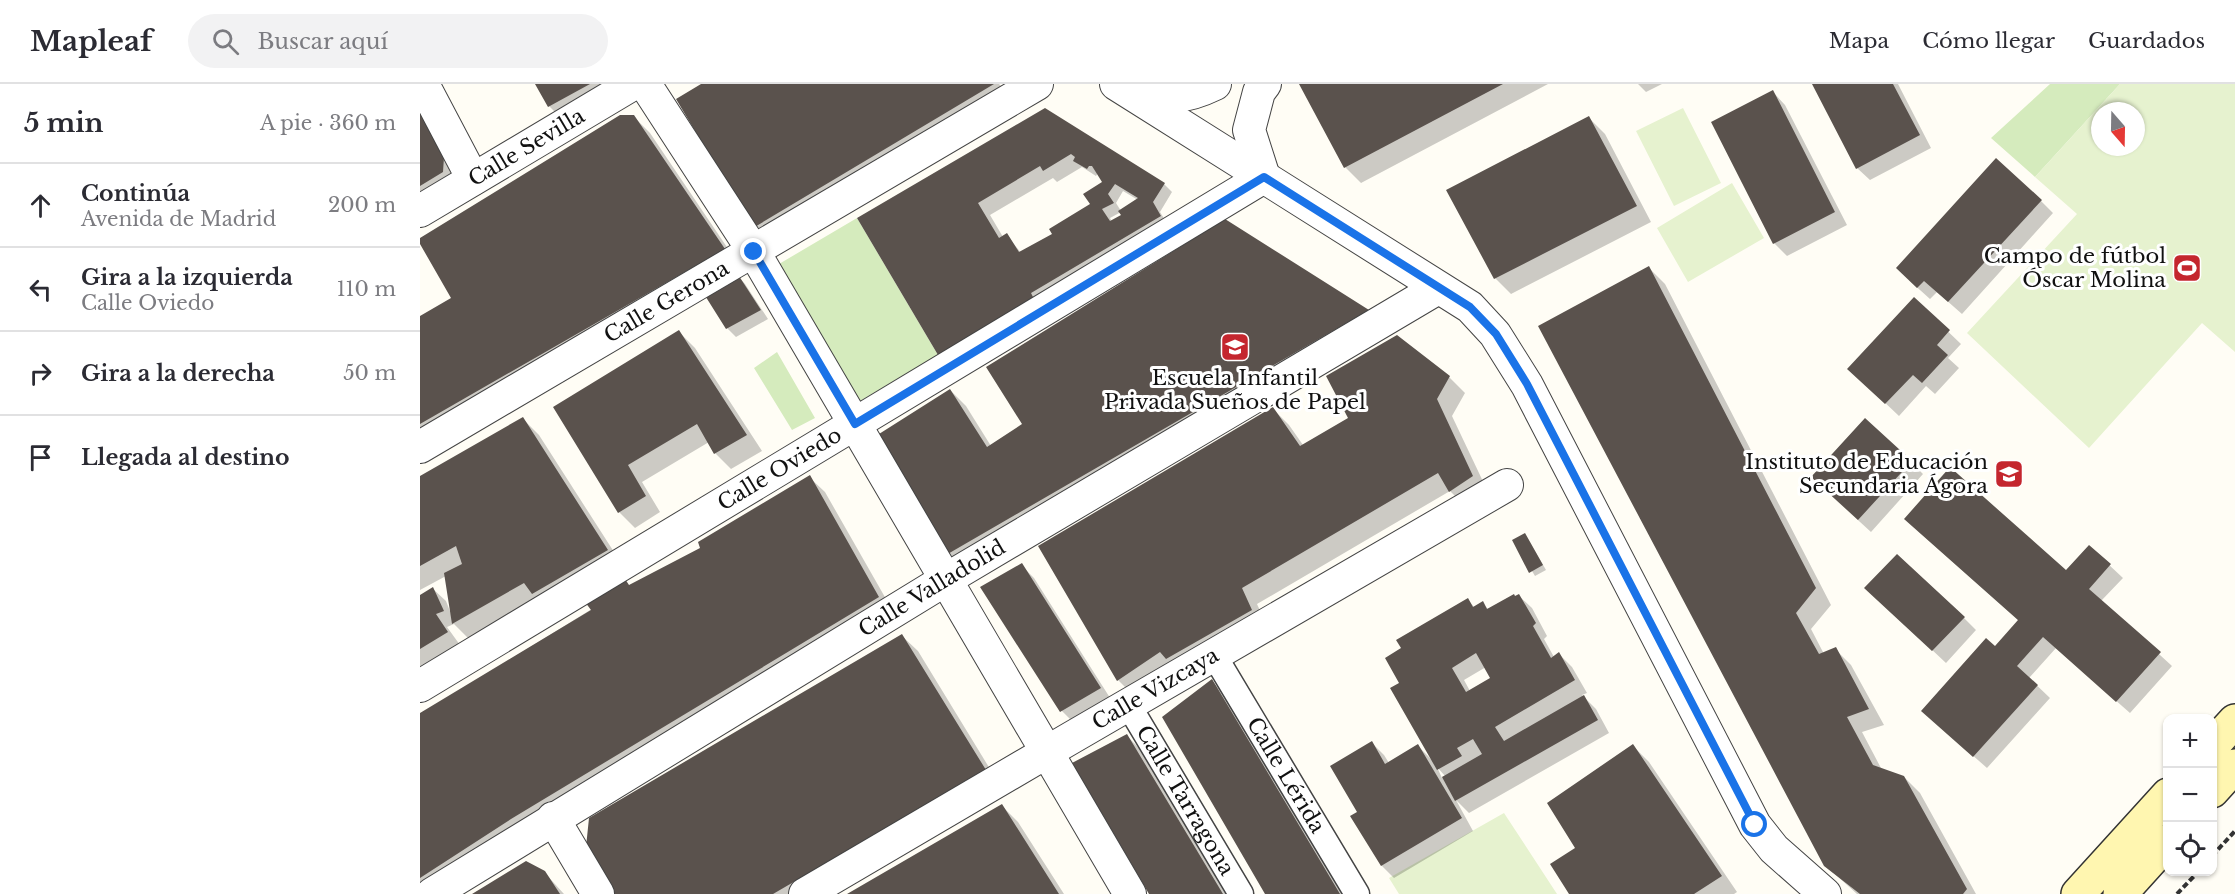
<!DOCTYPE html>
<html lang="es">
<head>
<meta charset="utf-8">
<style>
	body { margin:0; font-family:"Libre Baskerville",serif; background:#f2f2f3; color:#2b2b33 }
	.controls { position:absolute; right:18px; bottom:18px; display:grid; overflow:hidden; border-radius:12px; box-shadow:0 2px 4px #0004 }
	.controls button { width:54px; height:54px; display:grid; place-items:center; padding:0; border:0; border-bottom:2px solid #e1e1e2; background:#fff; color:#2b2b33; font:30px sans-serif }
	.compass { position:absolute; left:1671px; top:18px; width:54px; height:54px; border-radius:50%; background:#fff; box-shadow:0 2px 4px #0004; rotate:160deg }
	.stop { position:absolute; width:18px; height:18px; margin:-14px; border:4px solid #1a73e8; border-radius:50%; background:#fff }
	.stop.end { background:#1a73e8; border-color:#fff; box-shadow:0 2px 6px #0008 }
	.list { margin:0; padding:0; list-style:none }
	h2 { display:flex; justify-content:space-between; align-items:center; height:78px; margin:0; padding:0 24px; font-size:26px }
	h2 small { font-size:20px; font-weight:400; color:#7c7c81 }
	.list li { display:grid; grid-template-columns:39px 1fr auto; gap:18px; align-items:center; box-sizing:border-box; height:84px; padding:0 24px; border-top:2px solid #e1e1e2 }
	.list b { display:block; font-size:22px; white-space:nowrap }
	.list p { margin:0; font-size:20px; white-space:nowrap; color:#7c7c81 }
	.list em { font-size:20px; font-style:normal; color:#7c7c81 }
	.icon { flex:none; width:33px; height:33px; fill:none; stroke:currentColor; stroke-width:2; stroke-linecap:round; stroke-linejoin:round }
	.map { position:relative; flex:none; width:1815px; height:810px; overflow:hidden }
	header { display:flex; align-items:center; gap:36px; box-sizing:border-box; height:84px; padding:0 30px; background:#fff; border-bottom:2px solid #e1e1e2 }
	header strong { font-size:28px }
	nav { display:flex; gap:33px; margin-inline-start:auto; font-size:21px }
	.search { width:420px; height:54px; background:#f2f2f3; display:flex; align-items:center; gap:15px; box-sizing:border-box; padding:0 21px; border-radius:33px; color:#7c7c81; font-size:22px }
	main { display:flex }
	aside { flex:1; background:#fff }
	.map>svg:first-child { display:block }
</style>
</head>
<body>
<header>
<strong>Mapleaf</strong>
<div class="search"><svg class="icon" aria-label="search" viewBox="0 0 24 24"><circle cx="10" cy="10" r="6"/><path d="M15 15l6 6"/></svg>Buscar aquí</div>
<nav><a>Mapa</a><a>Cómo llegar</a><a>Guardados</a></nav>
</header>
<main>
<aside>
<h2>5 min<small>A pie · 360 m</small></h2>
<ul class="list">
<li><svg class="icon" aria-label="ahead" viewBox="0 0 24 24"><path d="M12 20V5M6 11l6-6 6 6"/></svg><div><b>Continúa</b><p>Avenida de Madrid</p></div><em>200 m</em></li>
<li><svg class="icon" aria-label="left" viewBox="0 0 24 24"><path d="M17 20v-9H6M10 6l-5 5 5 5"/></svg><div><b>Gira a la izquierda</b><p>Calle Oviedo</p></div><em>110 m</em></li>
<li><svg class="icon" aria-label="right" viewBox="0 0 24 24"><path d="M7 20v-9h11M14 6l5 5-5 5"/></svg><div><b>Gira a la derecha</b></div><em>50 m</em></li>
<li><svg class="icon" aria-label="arrive" viewBox="0 0 24 24"><path d="M6 21V4h12l-3 4 3 4H6"/></svg><div><b>Llegada al destino</b></div></li>
</ul>
</aside>
<div class="map">
<svg width="1815" height="810" viewBox="0 0 1815 810">
	<rect width="100%" height="100%" fill="#fffdf5"/>
	<path fill="#d5ebbd" d="M1630 0H1700L1615 93 1571 54Z
		M437 134 518 271 440 317 359 180Z
		M357 268 395 334 372 346 334 284Z"/>
	<path fill="#e6f2cf" fill-rule="evenodd" d="M1700 0H1815V268L1782 239 1669 364 1547 249 1657 130 1615 93ZM1680 27H1716V63H1680Z
		M1263 24 1301 99 1254 122 1216 47Z
		M1312 99 1344 154 1268 198 1237 144Z
		M1084 729 1137 810H979L969 794Z"/>
	<path fill="#0003" fill-rule="evenodd" d="M117 0H199L145 38 129 22Z
		M284 0H579L593 14 350 159 335 144Z
		M881 0H1128L941 99 925 83Z
		M1218 0H1242L1226 8Z
		M1394 0H1478L1511 64 1450 96 1437 84Z
		M1353 8 1365 21 1427 141 1367 172 1354 159Z
		M0 16 39 90 0 128Z
		M625 25 744 100 752 108 740 128 748 141 535 286 519 270 439 135ZM662 83 676 92 678 89 684 99 672 121 634 151 601 169 587 151 583 153 570 131 633 94 637 98ZM703 107 718 116 701 127 696 119ZM701 128 703 131 692 138 690 134Z
		M214 33 230 49 319 181 0 365V234L33 215 0 155Z
		M1169 34 1185 50 1231 138 1091 210 1075 194Z
		M1621 117 1633 129 1542 230 1517 208 1510 215 1490 197Z
		M805 137 948 227 543 486 527 470 459 361 460 351 530 306 546 322 571 362 605 340Z
		M1229 184 1245 200 1411 521 1391 545 1404 570 1415 565 1431 581 1464 641 1442 648 1462 686 1484 693 1500 709 1556 810H1437L1405 781Z
		M317 191 325 200 348 235 316 253 307 244Z
		M1494 215 1541 260 1528 274 1539 284 1515 310 1506 302 1479 332 1442 297Z
		M259 248 275 264 342 367 311 385 295 369 289 358 222 398 240 428 215 444 199 428 135 324Z
		M1029 293 1045 309 1032 332 1068 408 1046 423 1030 407 837 520 847 542 714 612 698 596 853 325 869 341 883 361Z
		M103 335 119 351 203 482 49 555 34 540 27 543 40 561 0 585V513L13 505 26 517 31 530 26 492 0 506V394Z
		M1491 378 1503 390 1451 448 1405 406Z
		M389 393 405 408 474 529 0 810V631L209 502 282 465Z
		M1498 447 1646 489 1670 463 1703 494 1681 517 1752 582 1710 629 1636 564 1609 594 1630 614 1567 684 1516 639 1575 564 1599 537Z
		M1105 450 1126 486 1115 492 1094 457Z
		M601 481 614 494 692 617 654 639 642 627Z
		M1099 512 1112 524 1127 552 1124 555 1134 573 1139 570 1152 583 1167 609 1162 611 1176 625 1189 649 1049 729 1036 716 1053 747 974 794 962 782 932 733 939 729 952 659 964 671 969 679 998 662 1013 677 981 599 1048 516 1055 524 1062 519 1069 526ZM1066 583 1072 594 1050 607 1044 596ZM1017 683 1025 692 1022 694Z
		M1459 516 1544 534 1556 546 1526 579Z
		M482 552 498 567 581 703 396 810H195Z
		M792 597 808 613 925 810H847Z
		M707 652 723 668 808 810H730Z
		M1213 662 1229 678 1317 808 1314 810H1151L1157 764Z
		M582 722 598 738 644 810H430Z
		M124 788 144 810H55Z"/>
	<path fill="#5a524d" fill-rule="evenodd" d="M115 0H170L128 23Z
		M281 0H574L333 144 256 15Z
		M879 0H1083L924 84Z
		M1392 0H1473L1500 51 1436 85Z
		M1353 6 1415 128 1353 160 1291 38Z
		M625 24 745 99 733 118 741 132 611 209 614 215 518 271 437 134ZM651 70 655 73 653 77 667 85 669 82H672L682 98 663 110 670 120 629 145 632 150 599 168 587 149 579 154 558 119 620 82 623 87ZM695 100 718 114 698 127 701 131 690 137 682 125 694 119 688 110Z
		M0 28 24 73 23 88 0 102Z
		M200 31H214L305 165 0 340V232L31 214 0 160V154Z
		M1169 32 1217 122 1074 195 1026 106Z
		M1576 74 1622 116 1528 218 1504 197 1497 204 1476 184Z
		M805 135 949 226 526 471 459 350 530 305 567 363 602 340 566 283Z
		M1229 182 1396 504 1376 529 1399 570 1416 563 1449 625 1427 633 1453 681 1484 692 1547 805 1543 810H1440L1404 782 1118 242Z
		M317 189 341 226 306 245 284 210Z
		M1494 213 1530 246 1517 261 1528 271 1502 299 1493 291 1465 320 1427 285Z
		M259 246 327 351 294 370 277 340 208 381 226 412 198 429 133 323Z
		M977 251 1030 292 1017 315 1053 392 1029 408 1018 389 822 504 832 526 746 575 740 568 697 597 618 462 853 323 880 362 928 334 906 292Z
		M103 333 188 466 112 510 104 499 32 540 24 489 42 480 36 462 0 482V392Z
		M1445 334 1492 377 1438 436 1391 393Z
		M1530 383 1646 486 1669 461 1691 480 1669 505 1741 568 1696 618 1623 553 1597 582 1618 601 1553 673 1501 627 1566 554 1575 562 1598 536 1484 435Z
		M390 391 459 513 91 735 0 794V629L171 526 165 518 205 495 209 501 280 464 278 458Z
		M1105 449 1123 481 1109 489 1092 456Z
		M1477 470 1545 533 1512 567 1444 504Z
		M602 479 681 604 640 628 560 503Z
		M13 503 24 527 16 530 28 548 0 565V511Z
		M1094 510 1095 512 1099 510 1116 539 1113 542 1131 574 1139 568 1155 596 1075 643 1084 657 1164 611 1178 636 1035 717 1022 693 1062 670 1053 655 1037 664 1042 672 1017 686 970 604 979 599 965 574 981 564 976 556 1048 514 1053 523 1063 517 1067 525ZM1056 569 1070 594 1046 608 1032 584Z
		M482 550 566 686 353 810H193L166 763 169 734Z
		M792 595 920 810H845L742 633Z
		M707 650 803 810H729L652 679Z
		M952 657 965 680 998 660 1042 734 961 782 930 732 937 728 910 682Z
		M1213 660 1302 792 1274 810H1149L1130 780 1155 764 1127 719Z
		M582 720 639 810H427Z
		M106 777 125 787 140 810H52Z"/>
	<g fill="none" stroke-linecap="round" stroke-linejoin="round">
		<g stroke="#444" stroke-width="27">
			<g id="pedestrian">
				<path id="s1" d="M794 571 937 810"/>
				<path id="s2" d="M709 622 821 810"/>
			</g>
		</g>
		<g stroke="#444" stroke-width="34">
			<g id="minor">
				<path d="M3 0 53 95"/>
				<path d="M225 0 334 168 710 810"/>
				<path d="M696 0 1050 223 1075 250 1107 301 1335 741 1354 765 1405 810"/>
				<path d="M715 8C749 13 762 16 795 0"/>
				<path id="s3" d="M0 127 213 0"/>
				<path id="s4" d="M0 363 617 0"/>
				<path id="s5" d="M0 602 844 93 829 46 839 8 845 0"/>
				<path d="M133 734 178 810"/>
				<path id="s6" d="M12 810 525 496 1018 204"/>
				<path id="s7" d="M385 810C618 672 853 537 1087 401"/>
			</g>
		</g>
		<g stroke="#333" stroke-width="36">
			<path id="secondary" d="M1792 662 1815 637
				M1792 707 1815 682
				M1658 810 1748 711
				M1700 810 1748 757"/>
		</g>
		<path stroke="#333" stroke-width="4" stroke-dasharray="6 3" stroke-linecap="butt" d="M1792 772 1815 747
			M1757 810 1778 788"/>
		<use href="#pedestrian" stroke="#fff" stroke-width="24"/>
		<use href="#minor" stroke="#fff" stroke-width="32"/>
		<use href="#secondary" stroke="#fff6b0" stroke-width="33"/>
	</g>
	<g fill="none" stroke-linecap="round" stroke-linejoin="round">
		<path stroke="#1a73e8" stroke-width="8" d="M334 168 435 340 844 93 1050 223 1076 250 1107 300 1335 741"/>
	</g>
	<defs>
		<g id="stadium-square" transform="scale(1.5)"><rect x="-9" y="-9" width="18" height="18" rx="4" fill="#c4262e" stroke="#fff"/><path d="M0-5a6.5 5 0 1 0 0 10a6.5 5 0 1 0 0-10ZM-3.5-1.8h7v3.6h-7Z" fill="#fff"/></g>
		<g id="school-square" transform="scale(1.5)"><rect x="-9" y="-9" width="18" height="18" rx="4" fill="#c4262e" stroke="#fff"/><path d="M0-5L7-2L0 1L-7-2ZM-4 1L0 2.5L4 1V4Q0 6-4 4Z" fill="#fff"/></g>
	</defs>
	<g fill-rule="evenodd">
		<use href="#stadium-square" x="1767" y="184"/>
		<use href="#school-square" x="815" y="263"/>
		<use href="#school-square" x="1589" y="390"/>
	</g>
	<g text-anchor="middle" dominant-baseline="central" stroke-width="6" stroke-linejoin="round" paint-order="stroke">
		<g font-size="21" fill="#111" stroke="#fff">
			<text stroke="none"><textPath href="#s3" startOffset="124">Calle Sevilla</textPath></text>
			<text stroke="none"><textPath href="#s4" startOffset="286">Calle Gerona</textPath></text>
			<text stroke="none"><textPath href="#s5" startOffset="420">Calle Oviedo</textPath></text>
			<text stroke="none"><textPath href="#s6" startOffset="586">Calle Valladolid</textPath></text>
			<text stroke="none"><textPath href="#s7" startOffset="406">Calle Vizcaya</textPath></text>
			<text stroke="none"><textPath href="#s1" startOffset="140">Calle Lérida</textPath></text>
			<text stroke="none"><textPath href="#s2" startOffset="110">Calle Tarragona</textPath></text>
		</g>
		<g font-size="21" fill="#111" stroke="#fff" text-anchor="end">
			<text x="1746" y="172">Campo de fútbol<tspan x="1746" dy="24">Óscar Molina</tspan></text>
			<text x="815" y="294" text-anchor="middle">Escuela Infantil<tspan x="815" dy="24">Privada Sueños de Papel</tspan></text>
			<text x="1568" y="378">Instituto de Educación<tspan x="1568" dy="24">Secundaria Ágora</tspan></text>
		</g>
	</g>
</svg>
<div class="controls">
<button>+</button>
<button>−</button>
<button><svg class="icon" aria-label="locate" viewBox="0 0 24 24"><circle cx="12" cy="12" r="6"/><path d="M12 2v4M12 18v4M2 12h4M18 12h4"/></svg></button>
</div>
<svg class="compass" viewBox="-18 -18 36 36"><path d="M0-13l5 13h-10z" fill="#e53935"/><path d="M0 13l5-13h-10z" fill="#7c7c81"/></svg>
<div class="stop" style="left:1335px;top:741px"></div>
<div class="stop end" style="left:334px;top:168px"></div>
</div>
</main>
</body>
</html>
